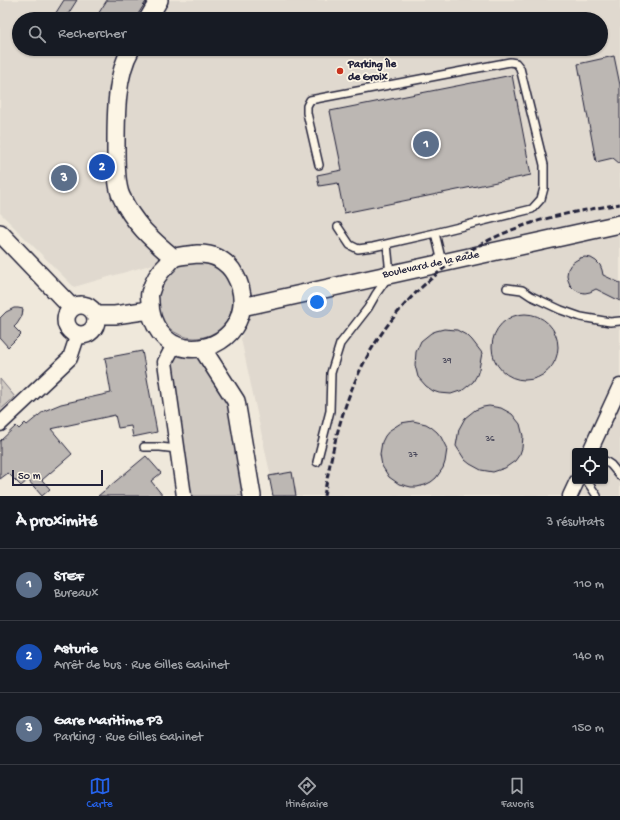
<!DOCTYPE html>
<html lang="fr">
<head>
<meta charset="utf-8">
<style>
	body { margin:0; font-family:"Gochi Hand",sans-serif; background:#20242c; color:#f1f3f6 }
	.controls { position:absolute; right:12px; bottom:12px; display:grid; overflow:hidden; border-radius:4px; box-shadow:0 1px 3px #0004 }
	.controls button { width:36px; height:36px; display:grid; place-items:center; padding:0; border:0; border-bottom:1px solid #363941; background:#171b24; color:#f1f3f6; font:20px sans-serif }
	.scale { position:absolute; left:12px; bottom:10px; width:91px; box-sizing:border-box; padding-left:4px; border:2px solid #22223b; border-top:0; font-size:11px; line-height:14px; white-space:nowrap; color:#22223b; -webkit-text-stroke:3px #fcf5e5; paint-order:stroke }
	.you { position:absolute; left:317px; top:302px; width:14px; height:14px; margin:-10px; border:3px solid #fff; border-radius:50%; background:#1a73e8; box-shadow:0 0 0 6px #1a73e833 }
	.badge { display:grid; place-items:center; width:26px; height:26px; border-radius:50%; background:#2563eb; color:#fff; font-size:13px; font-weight:700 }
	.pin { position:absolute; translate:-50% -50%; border:2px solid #fff; box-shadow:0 1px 4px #0006 }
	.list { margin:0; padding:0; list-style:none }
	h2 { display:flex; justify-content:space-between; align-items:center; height:52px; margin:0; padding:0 16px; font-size:17px }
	h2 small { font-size:13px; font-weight:400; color:#9ea1a6 }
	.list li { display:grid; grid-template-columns:26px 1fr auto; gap:12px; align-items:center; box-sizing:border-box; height:72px; padding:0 16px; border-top:1px solid #363941 }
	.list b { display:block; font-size:15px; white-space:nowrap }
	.list p { margin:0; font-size:13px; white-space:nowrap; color:#9ea1a6 }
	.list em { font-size:13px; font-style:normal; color:#9ea1a6 }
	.icon { flex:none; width:22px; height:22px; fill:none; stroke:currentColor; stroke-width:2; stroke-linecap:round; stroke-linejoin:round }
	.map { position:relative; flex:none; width:620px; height:496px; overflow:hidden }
	.search { position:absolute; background:#171b24; box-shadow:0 1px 3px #0004; left:12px; right:12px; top:12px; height:44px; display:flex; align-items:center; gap:10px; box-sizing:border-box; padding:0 14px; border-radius:22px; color:#9ea1a6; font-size:15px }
	.sheet { height:268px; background:#171b24 }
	nav { display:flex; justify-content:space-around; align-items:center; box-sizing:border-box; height:56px; border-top:1px solid #363941; background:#171b24; font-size:11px; color:#9ea1a6 }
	nav a { display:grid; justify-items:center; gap:2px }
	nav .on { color:#2563eb }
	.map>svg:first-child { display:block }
</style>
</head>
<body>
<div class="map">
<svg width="620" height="496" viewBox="0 0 620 496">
	<rect width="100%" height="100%" fill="#efe8db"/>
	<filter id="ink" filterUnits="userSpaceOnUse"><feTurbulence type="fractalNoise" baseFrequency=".025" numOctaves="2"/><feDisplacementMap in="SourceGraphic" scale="8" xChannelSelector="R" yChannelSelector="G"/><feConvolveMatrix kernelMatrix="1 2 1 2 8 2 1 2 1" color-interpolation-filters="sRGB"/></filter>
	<g filter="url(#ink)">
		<path fill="#e0d9cf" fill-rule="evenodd" d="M0 0H620V496H275L241 339 243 332 242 307 227 264 174 258 74 287 0 213ZM19 19H601V49H19ZM575 451H605V481H575Z"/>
		<path fill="#d1cbc3" stroke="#7a767f" d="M157 300a38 38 0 1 1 76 0a38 38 0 1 1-76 0Z
			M174 345 202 348 236 401 252 496H184L165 362Z
			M0 379 15 397 0 410Z"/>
		<path fill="#bcb7b3" stroke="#22223b" d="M64 0H77L65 19H52Z
			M107 0H147L135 19H95Z
			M614 56 620 85V164L613 158 596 162 578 64Z
			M512 75 531 175 344 213 338 183 319 186 317 175 342 170 330 111Z
			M585 257 591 258 596 261 600 265 602 270 603 275 620 283V301L596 289 590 292 585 293 579 292 574 289 570 285 568 280 567 275 568 269 571 264 575 261 580 258Z
			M14 308H18L23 309 22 316 17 324 14 327 21 334 8 347 0 338V318L6 312Z
			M492 347a33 33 0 1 1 66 0a33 33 0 1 1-66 0Z
			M444 329 457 330 468 336 472 340 482 353 479 369 477 375 473 382 463 390 451 394 439 393 433 391 426 386 418 377 415 365 416 352 421 341 431 333 436 331Z
			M142 351 157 432 133 437 131 426 118 428 115 415 51 429 72 454 42 480 50 489 42 496 28 480 21 486 8 473 0 479V441L16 426 19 429 25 423 27 425 44 411 61 404 111 393 105 358Z
			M489 406 501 408 512 414 520 424 523 436 522 448 520 454 515 461 505 468 493 472 481 470 470 464 465 460 456 446 459 429 465 418 475 410 483 407Z
			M413 421 426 424 431 427 437 432 441 437 447 449 445 462 443 468 436 478 431 482 425 485 417 487H411L399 484 389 477 382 466 380 454 382 442 385 436 390 430 401 423Z
			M146 456 161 473 151 481 163 496H98Z
			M292 472 296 496H273L269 476Z"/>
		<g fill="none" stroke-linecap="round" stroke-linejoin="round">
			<g stroke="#22223b" stroke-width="10">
				<path id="service" d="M319 165 307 113V106L310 100 510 62 516 63 520 68 544 165V188L541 199 532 209 435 233 373 247 358 249 350 245 338 227
					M104 171H116
					M435 233 442 262
					M507 288 522 290 531 296 561 310 581 317 610 322 620 321
					M144 447H160L177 449
					M605 461 611 465 620 476
					M317 462 330 411 331 373 340 344 368 308 376 294 390 274 387 244
					M587 481 597 496"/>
			</g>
			<g stroke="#22223b" stroke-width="17">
				<path id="minor" d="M174 345 165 362 184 496
					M0 424 70 358 78 334
					M590 451 620 386
					M570 496 577 481"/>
			</g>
			<g stroke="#22223b" stroke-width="20">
				<path id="tertiary" d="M148 19 159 0
					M131 49C115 76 116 120 116 151 116 163 116 185 121 196 133 223 152 240 174 258
					M0 233 72 308
					M198 254C205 254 212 255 218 258 225 262 232 269 235 275 256 312 228 353 186 348 164 345 150 324 150 302 150 299 149 296 150 293 153 282 159 272 167 265 169 263 171 260 174 258 179 255 191 255 198 254Z
					M66 320a15 15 0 1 1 30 0a15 15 0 1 1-30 0Z
					M242 307 620 224
					M95 315H115L150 310
					M202 348 236 401 252 496"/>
			</g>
			<use href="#service" stroke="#fcf5e5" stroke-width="7"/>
			<use href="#minor" stroke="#fcf5e5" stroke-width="14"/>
			<use href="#tertiary" stroke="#fcf5e5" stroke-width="17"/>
			<path stroke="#22223b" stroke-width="3" stroke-dasharray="6 3" stroke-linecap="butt" d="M324 496C331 455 340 414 357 377 388 308 449 252 520 227 552 215 586 210 620 204"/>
		</g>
	</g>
	<circle fill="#c8321e" stroke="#fcf5e5" stroke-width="1.5" cx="340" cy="71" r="4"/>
	<g text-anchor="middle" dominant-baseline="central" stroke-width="3.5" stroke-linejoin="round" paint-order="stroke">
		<g font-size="9" fill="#484759">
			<text x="447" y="361">39</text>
			<text x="490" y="439">36</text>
			<text x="413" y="455">37</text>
		</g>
		<g font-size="11" font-weight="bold" fill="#22223b" stroke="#fcf5e5" text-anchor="start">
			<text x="348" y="65">Parking Île<tspan x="348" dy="13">de Groix</tspan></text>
		</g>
		<g font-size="11" fill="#22223b" stroke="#fcf5e5">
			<text transform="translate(431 265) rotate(-12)">Boulevard de la Rade</text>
		</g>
	</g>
</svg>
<div class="controls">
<button><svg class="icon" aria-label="locate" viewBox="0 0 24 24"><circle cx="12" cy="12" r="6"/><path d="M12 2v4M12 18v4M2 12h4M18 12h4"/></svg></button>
</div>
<div class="scale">50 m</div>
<div class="you"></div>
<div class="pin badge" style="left:426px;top:144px;background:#5c6f8a">1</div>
<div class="pin badge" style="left:102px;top:167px;background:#1a4fb4">2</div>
<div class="pin badge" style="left:64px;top:178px;background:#5c6f8a">3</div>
<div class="search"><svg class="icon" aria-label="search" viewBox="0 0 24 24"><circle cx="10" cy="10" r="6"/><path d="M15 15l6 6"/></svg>Rechercher</div>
</div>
<section class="sheet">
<h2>À proximité<small>3 résultats</small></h2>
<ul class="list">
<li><span class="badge" style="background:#5c6f8a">1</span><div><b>STEF</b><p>Bureaux</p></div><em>110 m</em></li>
<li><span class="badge" style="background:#1a4fb4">2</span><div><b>Asturie</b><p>Arrêt de bus · Rue Gilles Gahinet</p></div><em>140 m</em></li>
<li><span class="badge" style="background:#5c6f8a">3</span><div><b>Gare Maritime P3</b><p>Parking · Rue Gilles Gahinet</p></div><em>150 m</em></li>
</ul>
</section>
<nav>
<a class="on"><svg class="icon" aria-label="map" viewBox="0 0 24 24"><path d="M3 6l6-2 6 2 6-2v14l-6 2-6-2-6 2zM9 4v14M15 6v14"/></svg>Carte</a>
<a><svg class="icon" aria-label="directions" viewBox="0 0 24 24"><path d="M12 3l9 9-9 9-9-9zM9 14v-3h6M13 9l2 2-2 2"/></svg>Itinéraire</a>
<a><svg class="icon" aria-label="saved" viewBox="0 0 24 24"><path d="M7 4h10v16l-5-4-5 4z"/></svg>Favoris</a>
</nav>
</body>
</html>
